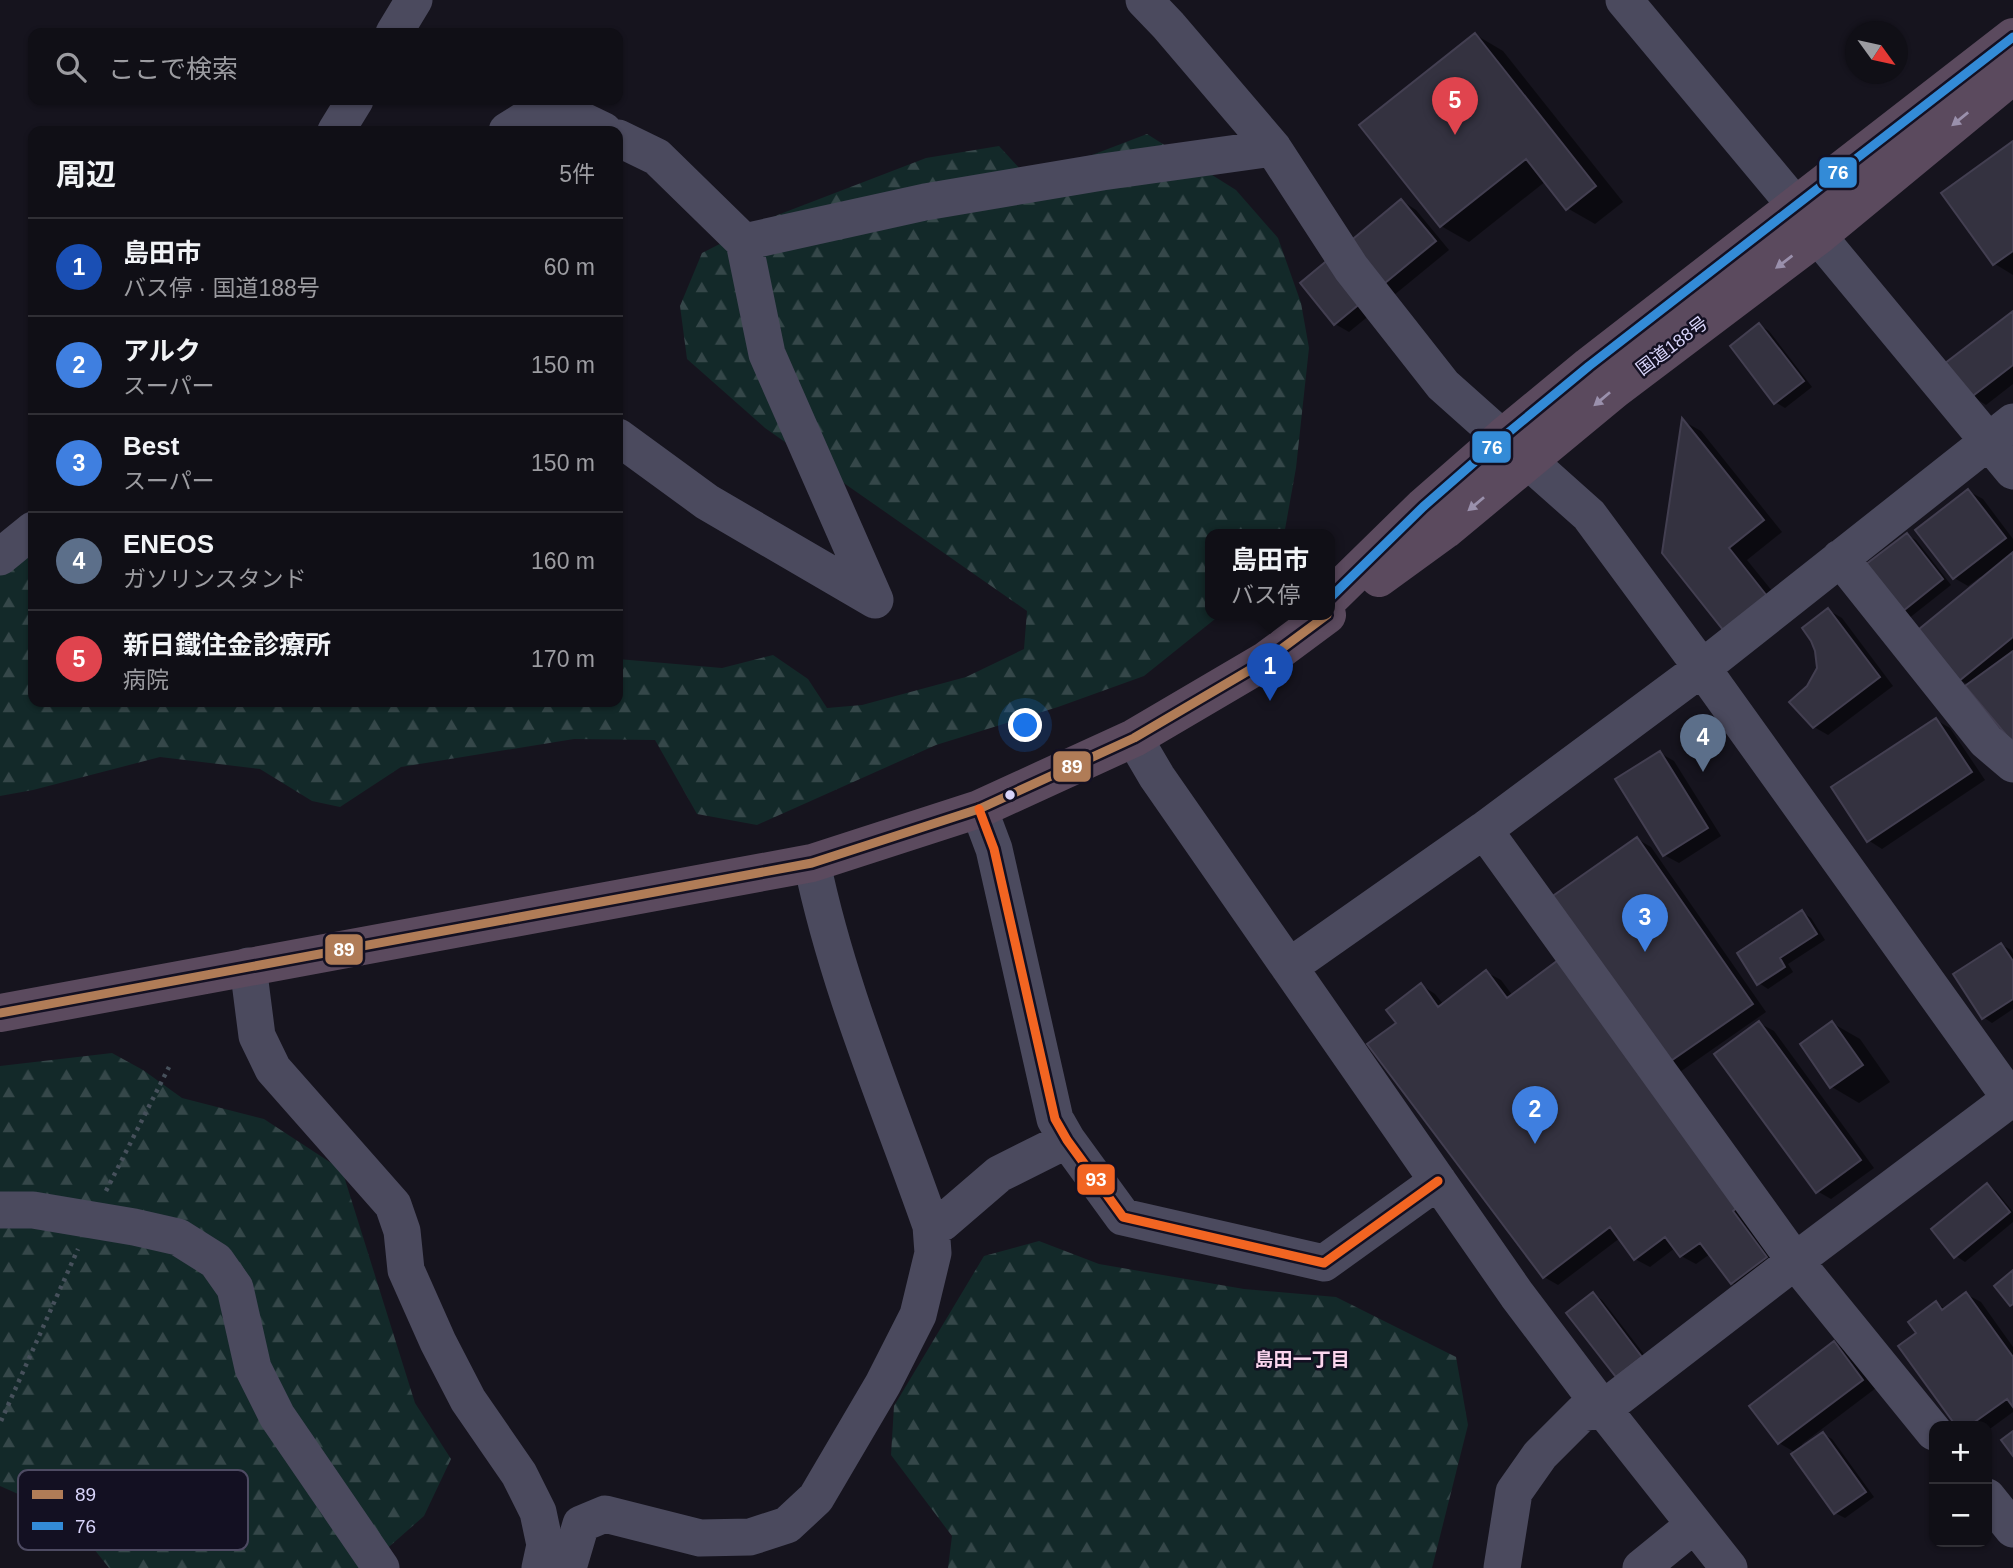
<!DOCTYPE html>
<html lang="ja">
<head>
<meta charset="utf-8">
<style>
	body { margin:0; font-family:Helvetica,"Noto Sans JP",sans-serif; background:#1e1d23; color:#f1f3f6 }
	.controls { position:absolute; right:21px; bottom:21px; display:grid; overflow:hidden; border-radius:14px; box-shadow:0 2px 5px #0004 }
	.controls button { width:63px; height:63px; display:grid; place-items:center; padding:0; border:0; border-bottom:2px solid #302f35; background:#100f16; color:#f1f3f6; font:35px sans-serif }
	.compass { position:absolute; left:1845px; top:21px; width:63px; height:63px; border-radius:50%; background:#100f16; box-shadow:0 2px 5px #0004; rotate:123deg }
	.you { position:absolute; left:1026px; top:726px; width:24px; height:24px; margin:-18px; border:5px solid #fff; border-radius:50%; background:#1a73e8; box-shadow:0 0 0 10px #1a73e833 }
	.badge { display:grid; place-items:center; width:46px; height:46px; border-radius:50%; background:#9591ae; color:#fff; font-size:23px; font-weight:700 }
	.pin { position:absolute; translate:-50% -58px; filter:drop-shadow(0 2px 4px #0008) }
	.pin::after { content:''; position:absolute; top:37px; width:24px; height:21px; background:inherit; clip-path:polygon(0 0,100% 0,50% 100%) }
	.popup { position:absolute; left:1205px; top:529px; width:130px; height:91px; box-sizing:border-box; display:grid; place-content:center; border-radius:14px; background:#100f16; filter:drop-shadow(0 2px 5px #0005); font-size:23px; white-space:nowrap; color:#9c9ca1 }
	.popup b { font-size:26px; color:#f1f3f6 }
	.popup::after { content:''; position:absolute; left:50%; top:100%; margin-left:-14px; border:14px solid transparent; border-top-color:#100f16 }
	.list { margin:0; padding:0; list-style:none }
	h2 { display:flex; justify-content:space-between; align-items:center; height:91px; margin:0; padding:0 28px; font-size:30px }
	h2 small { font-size:23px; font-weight:400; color:#9c9ca1 }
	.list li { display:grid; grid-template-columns:46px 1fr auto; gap:21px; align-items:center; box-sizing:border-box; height:98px; padding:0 28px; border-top:2px solid #302f35 }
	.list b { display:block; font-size:26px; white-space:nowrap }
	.list p { margin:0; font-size:23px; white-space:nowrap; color:#9c9ca1 }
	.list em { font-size:23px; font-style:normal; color:#9c9ca1 }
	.icon { flex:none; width:38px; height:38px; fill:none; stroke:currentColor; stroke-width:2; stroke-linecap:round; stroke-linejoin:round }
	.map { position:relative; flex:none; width:2013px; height:1568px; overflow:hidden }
	.search { position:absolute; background:#100f16; box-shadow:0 2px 5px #0004; left:28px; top:28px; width:595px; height:77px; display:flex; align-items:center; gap:18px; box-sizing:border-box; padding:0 24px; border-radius:14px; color:#9c9ca1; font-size:26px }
	.panel { position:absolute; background:#100f16; box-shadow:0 2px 5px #0004; left:28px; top:126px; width:595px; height:581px; border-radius:14px }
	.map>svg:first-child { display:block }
</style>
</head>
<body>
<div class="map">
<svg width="2013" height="1568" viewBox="0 0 2013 1568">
	<defs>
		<pattern id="forest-firs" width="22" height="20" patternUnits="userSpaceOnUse" patternTransform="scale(1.75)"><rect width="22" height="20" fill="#132929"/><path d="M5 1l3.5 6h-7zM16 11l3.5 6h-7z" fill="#354749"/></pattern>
	</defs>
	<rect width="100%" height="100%" fill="#16141e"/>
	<path fill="url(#forest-firs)" d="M1147 134 1236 190 1278 238 1301 303 1309 348 1296 468 1284 535H1210V615H1220L1144 676 1058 707 936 745 757 825 697 814 655 740 574 739 401 767 340 807 312 801 260 769 160 757 33 790 0 796V562L33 538V702H618V659L722 668 773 655 808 679 827 708 862 705 966 677 1024 649 1027 611 765 428 687 359 680 306 702 253 775 216 926 158 999 146 1022 171 1092 155Z
		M112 1053 143 1070 182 1098 264 1119 342 1170 415 1403 451 1459 424 1516 365 1568H109L68 1516 0 1486V1066Z
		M1039 1241 1099 1264 1244 1289 1336 1297 1456 1357 1468 1425 1432 1568H948L952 1536 891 1455 894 1406 984 1256Z"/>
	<path fill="#0007" d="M1476 35 1503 51 1623 202 1595 224 1567 208 1546 181 1469 242 1441 226Z
		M2013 143V275L1995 264 1944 193Z
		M1402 201 1416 210 1449 250 1349 332 1335 324Z
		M2013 313V384L1986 405 1972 396Z
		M1760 325 1769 331 1812 387 1785 408 1775 402Z
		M1683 421 1701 431 1782 532 1747 560 1785 607 1744 640Z
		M1968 491 1983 499 2013 539V741L1969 685 1960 680 1982 580 1980 577 1968 586 1954 578Z
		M1907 535 1916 540 1951 585 1908 619 1899 614Z
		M1828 610 1842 618 1893 686 1828 735 1814 727 1809 687 1819 669Z
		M1936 720 1950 728 1985 780 1882 849 1868 840Z
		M1660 753 1674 761 1721 836 1679 863 1664 855Z
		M1637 839 1651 847 1766 1012 1677 1074 1663 1066Z
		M1802 912 1811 918 1825 940 1788 964 1793 972 1768 989 1759 983Z
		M2002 945 2011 950 2013 954V1009L1992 1023 1983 1017Z
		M1561 960 1780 1266 1746 1291 1732 1283 1710 1254 1696 1264 1681 1256 1675 1248 1650 1267 1635 1259 1620 1238 1558 1285 1544 1277 1398 1023 1421 985 1435 994 1444 1005 1486 972 1501 980 1513 996Z
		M1759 1023 1774 1031 1874 1168 1831 1199 1817 1191Z
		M1832 1023 1860 1039 1890 1082 1859 1103 1832 1087Z
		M1987 1185 1996 1191 2013 1212V1222L1965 1262 1956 1256Z
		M1593 1294 1602 1300 1650 1362 1626 1381Z
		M1966 1294 1981 1302 2013 1347V1412L1987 1431V1426H1958L1900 1347 1918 1333 1936 1303 1946 1309Z
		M1834 1343 1848 1351 1876 1388 1802 1444 1804 1447 1823 1434 1832 1439 1874 1497 1845 1518 1835 1513 1796 1453 1779 1443Z"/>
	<path fill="#343240" stroke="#433f51" stroke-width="2" d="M1475 33 1596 186 1566 210 1526 159 1440 227 1359 125Z
		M2013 141V251L1993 265 1941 193Z
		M1401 199 1436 241 1334 325 1300 283Z
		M2013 311V365L1970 398 1944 364Z
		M1759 323 1804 381 1774 404 1730 346Z
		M1682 418 1764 520 1729 548 1767 596 1724 631 1662 553Z
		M1968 489 2006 538 1953 579 1915 530Z
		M1907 533 1943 579 1898 615 1861 568Z
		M2013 552V637L1959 681 1918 630Z
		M1828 608 1880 677 1813 728 1789 702 1807 686 1817 668 1815 651 1811 641 1802 628Z
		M2013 651V743L1965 686Z
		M1936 718 1972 772 1867 842 1831 787Z
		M1660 751 1708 828 1663 856 1615 779Z
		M1637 837 1753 1004 1662 1067 1547 900Z
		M1802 910 1817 934 1780 958 1785 967 1757 985 1737 953Z
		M2001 943 2013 961V999L1982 1019 1953 974Z
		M1561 958 1743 1203 1733 1211 1767 1257 1731 1284 1700 1243 1680 1257 1665 1237 1634 1260 1610 1227 1543 1278 1367 1044 1396 1023 1386 1010 1421 983 1438 1007 1486 970 1507 998Z
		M1759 1021 1861 1160 1816 1193 1714 1054Z
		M1832 1021 1863 1065 1830 1088 1800 1044Z
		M1987 1183 2010 1212 1954 1258 1931 1229Z
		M2013 1270V1304L2010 1306 1994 1286Z
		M1593 1292 1642 1357 1616 1377 1566 1313Z
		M1966 1292 2013 1357V1407L2007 1399 1969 1426H1956L1898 1346 1916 1333 1908 1322 1936 1301 1942 1310Z
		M1834 1341 1863 1380 1778 1444 1749 1406Z
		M2013 1431V1456L2001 1440Z
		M1823 1432 1866 1492 1834 1514 1791 1454Z"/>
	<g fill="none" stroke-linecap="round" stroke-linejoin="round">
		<path stroke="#46505b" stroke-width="4.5" stroke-dasharray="3.5 5" stroke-linecap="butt" d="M106 1191 169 1067
			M1 1421 78 1249"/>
		<path stroke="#4b4a5e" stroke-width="37" d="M1144 0 1168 25 1273 148 1351 268 1443 385 1589 515 1702 668 2013 1102
			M1624 0 1796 206 1818 236 2013 471
			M394 33 414 0
			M336 131 355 100
			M507 131 526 119 577 118 604 131
			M618 138 657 157 744 242 767 354 875 600
			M744 242 925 202 1102 172 1273 148
			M618 437 707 502 875 600
			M0 557 33 530
			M1840 558 1986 741 2013 764
			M1134 738 1157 777 1517 1295 1603 1409 1729 1568
			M979 809 994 849 1055 1119 1067 1140 1123 1217 1324 1263 1438 1181
			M1484 830 1795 1261 1934 1432
			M248 966 257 1036 273 1069 393 1205 402 1231 406 1270 438 1342 468 1400 519 1474 538 1512 545 1545 540 1568
			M1289 967 1484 830 1702 668 2013 422
			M0 1210H33L134 1227 178 1237 216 1261 235 1288 253 1368 277 1416 381 1568
			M931 1226 942 1223 999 1174 1067 1140
			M1987 1497 2013 1529
			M568 1568 581 1524 605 1514 700 1538 750 1537 787 1525 816 1498 883 1384 918 1315 933 1253 931 1226C889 1106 838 988 812 863
			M1502 1568 1514 1492 1540 1455 1582 1413 1603 1409 1795 1261 2013 1097
			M1641 1568 1694 1525"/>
		<path stroke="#5b4a5e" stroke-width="38" d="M1379 578 1445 530 1614 390 1818 236 2013 75
			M1330 598 1423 507 1503 437 1589 366 2013 37
			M0 1013 812 863 979 809 1134 738 1265 661 1327 615"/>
		<g stroke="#131022" stroke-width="14">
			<path id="bus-1" d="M0 1013 812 863 979 809 1134 738 1265 661 1327 615"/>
		</g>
		<g stroke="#131022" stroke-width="14">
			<path id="bus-2" d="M1330 598 1423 507 1503 437 1589 366 2013 37"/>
		</g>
		<g stroke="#131022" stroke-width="14">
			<path id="bus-3" d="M979 809 994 849 1055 1119 1067 1140 1123 1217 1324 1263 1438 1181"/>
		</g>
		<use href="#bus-1" stroke="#b07c57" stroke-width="9"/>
		<use href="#bus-2" stroke="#338bd7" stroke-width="9"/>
		<use href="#bus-3" stroke="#f26522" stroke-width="9"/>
	</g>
	<defs><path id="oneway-solid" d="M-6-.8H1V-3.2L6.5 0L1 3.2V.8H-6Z" transform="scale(1.75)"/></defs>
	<g fill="#9a90ac">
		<use href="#oneway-solid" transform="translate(1960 119) rotate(141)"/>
		<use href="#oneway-solid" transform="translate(1784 262) rotate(143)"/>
		<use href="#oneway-solid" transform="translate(1602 399) rotate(140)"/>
		<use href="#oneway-solid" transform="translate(1476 504) rotate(140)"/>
	</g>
	<circle fill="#d9d5fb" stroke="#131022" stroke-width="2.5" cx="1010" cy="795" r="6"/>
	<g text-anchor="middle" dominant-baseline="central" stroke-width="5" stroke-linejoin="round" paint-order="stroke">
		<g font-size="18" fill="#d9d5fb" stroke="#131022">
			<text transform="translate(1672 346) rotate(-37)">国道188号</text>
		</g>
		<g font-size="19" font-weight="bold" fill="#fcd6ee" stroke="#131022">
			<text x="1302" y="1359">島田一丁目</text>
		</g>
	</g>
	<rect x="18" y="1470" width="230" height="80" rx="10" fill="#131022" stroke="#4e4b63" stroke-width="2"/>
	<rect x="32" y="1490" width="31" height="9" fill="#b07c57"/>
	<rect x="32" y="1522" width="31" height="8" fill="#338bd7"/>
	<g font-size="19" fill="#d9d5fb">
		<text x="75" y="1501">89</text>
		<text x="75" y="1533">76</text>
	</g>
	<g stroke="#131022" stroke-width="2.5">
		<rect x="1818" y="156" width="40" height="33" rx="7" fill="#338bd7"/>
		<rect x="1471" y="430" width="41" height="34" rx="7" fill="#338bd7"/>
		<rect x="1052" y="750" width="40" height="33" rx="7" fill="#b07c57"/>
		<rect x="324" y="933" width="40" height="33" rx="7" fill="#b07c57"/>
		<rect x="1076" y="1163" width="40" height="33" rx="7" fill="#f26522"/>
	</g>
	<g font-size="19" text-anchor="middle" font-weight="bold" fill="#fff">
		<text x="1838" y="179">76</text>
		<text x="1492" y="454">76</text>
		<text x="1072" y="773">89</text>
		<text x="344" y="956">89</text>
		<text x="1096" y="1186">93</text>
	</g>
</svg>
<div class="controls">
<button>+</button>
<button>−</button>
</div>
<svg class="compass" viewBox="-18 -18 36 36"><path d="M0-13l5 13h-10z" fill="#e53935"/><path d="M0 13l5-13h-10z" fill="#9c9ca1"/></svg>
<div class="you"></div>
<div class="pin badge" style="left:1270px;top:701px;background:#1a4fb4">1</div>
<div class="popup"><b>島田市</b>バス停</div>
<div class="pin badge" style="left:1535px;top:1144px;background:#3f7fe0">2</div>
<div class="pin badge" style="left:1645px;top:952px;background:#3f7fe0">3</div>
<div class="pin badge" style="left:1703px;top:772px;background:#5c6f8a">4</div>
<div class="pin badge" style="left:1455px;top:135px;background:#e0444e">5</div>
<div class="search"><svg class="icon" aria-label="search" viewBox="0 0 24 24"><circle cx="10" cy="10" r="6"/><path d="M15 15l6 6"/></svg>ここで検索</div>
<section class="panel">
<h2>周辺<small>5件</small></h2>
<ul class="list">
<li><span class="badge" style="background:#1a4fb4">1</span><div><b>島田市</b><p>バス停 · 国道188号</p></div><em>60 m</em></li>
<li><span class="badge" style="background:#3f7fe0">2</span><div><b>アルク</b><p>スーパー</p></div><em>150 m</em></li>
<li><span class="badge" style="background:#3f7fe0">3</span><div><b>Best</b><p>スーパー</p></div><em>150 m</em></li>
<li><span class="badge" style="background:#5c6f8a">4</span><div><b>ENEOS</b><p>ガソリンスタンド</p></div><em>160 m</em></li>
<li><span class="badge" style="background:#e0444e">5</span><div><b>新日鐵住金診療所</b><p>病院</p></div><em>170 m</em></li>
</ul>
</section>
</div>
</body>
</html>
